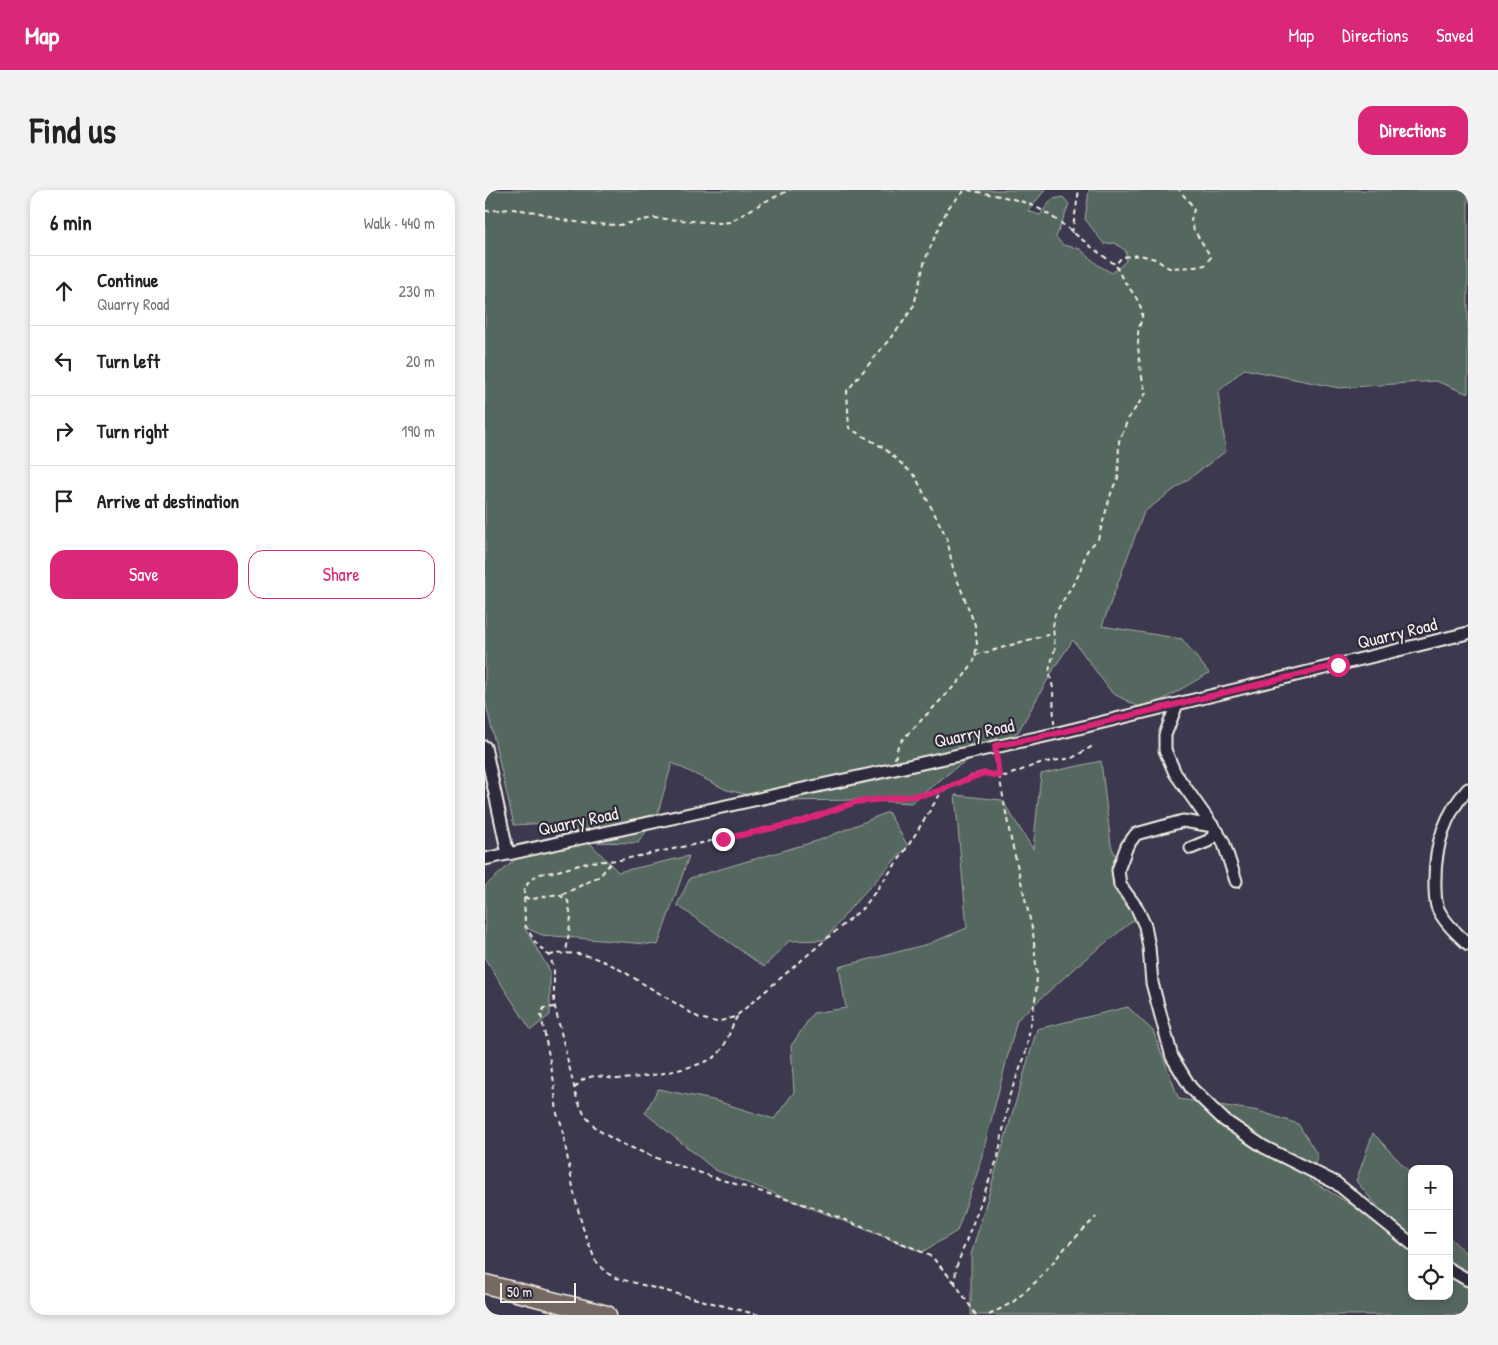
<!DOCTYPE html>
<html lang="en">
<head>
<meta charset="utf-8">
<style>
	body { margin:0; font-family:"Patrick Hand",sans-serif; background:#f2f2f2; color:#222 }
	.controls { position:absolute; right:15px; bottom:15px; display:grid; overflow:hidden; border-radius:10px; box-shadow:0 2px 8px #0003 }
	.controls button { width:45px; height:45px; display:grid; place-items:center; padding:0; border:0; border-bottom:1px solid #e0e0e0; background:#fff; color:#222; font:25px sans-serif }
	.scale { position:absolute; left:15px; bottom:12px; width:76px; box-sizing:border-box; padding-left:5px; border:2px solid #f4f1e8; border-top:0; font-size:14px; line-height:18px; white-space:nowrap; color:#f4f1e8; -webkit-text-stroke:4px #2f2a3d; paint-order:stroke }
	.stop { position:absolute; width:15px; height:15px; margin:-11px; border:4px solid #db2777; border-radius:50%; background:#fff }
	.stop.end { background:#db2777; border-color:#fff; box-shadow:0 1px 5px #0008 }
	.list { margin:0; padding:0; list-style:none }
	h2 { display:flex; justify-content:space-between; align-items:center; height:65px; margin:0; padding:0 20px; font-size:21px }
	h2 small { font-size:16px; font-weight:400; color:#767676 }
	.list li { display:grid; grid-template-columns:32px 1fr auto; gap:15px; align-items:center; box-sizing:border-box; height:70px; padding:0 20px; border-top:1px solid #e0e0e0 }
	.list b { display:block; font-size:19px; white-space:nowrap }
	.list p { margin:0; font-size:16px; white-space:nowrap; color:#767676 }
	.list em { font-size:16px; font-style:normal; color:#767676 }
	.actions { display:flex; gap:10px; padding:15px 20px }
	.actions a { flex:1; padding:11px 0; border:1px solid #db2777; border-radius:15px; text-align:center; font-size:18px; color:#db2777 }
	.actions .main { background:#db2777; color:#fff }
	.icon { flex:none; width:28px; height:28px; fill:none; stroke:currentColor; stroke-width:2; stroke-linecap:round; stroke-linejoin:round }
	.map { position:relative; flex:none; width:983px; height:1125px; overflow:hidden; border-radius:15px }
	header { display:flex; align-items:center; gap:30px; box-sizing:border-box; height:70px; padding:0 25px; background:#db2777; color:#fff }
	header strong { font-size:24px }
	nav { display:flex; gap:28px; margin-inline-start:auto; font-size:18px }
	.intro { display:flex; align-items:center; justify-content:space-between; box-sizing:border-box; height:120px; padding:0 30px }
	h1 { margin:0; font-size:35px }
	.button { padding:12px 22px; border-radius:15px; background:#db2777; color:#fff; font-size:18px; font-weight:700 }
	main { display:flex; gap:30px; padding:0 30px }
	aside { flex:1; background:#fff; border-radius:15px; box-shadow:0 2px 8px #0003 }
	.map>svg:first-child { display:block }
</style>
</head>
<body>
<header>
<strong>Map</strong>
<nav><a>Map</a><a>Directions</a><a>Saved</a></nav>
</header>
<div class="intro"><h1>Find us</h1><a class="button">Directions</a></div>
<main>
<aside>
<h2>6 min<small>Walk · 440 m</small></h2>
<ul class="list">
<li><svg class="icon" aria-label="ahead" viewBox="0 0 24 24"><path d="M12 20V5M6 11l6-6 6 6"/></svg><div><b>Continue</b><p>Quarry Road</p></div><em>230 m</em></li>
<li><svg class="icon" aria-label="left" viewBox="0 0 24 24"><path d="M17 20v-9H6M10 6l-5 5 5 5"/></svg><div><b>Turn left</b></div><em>20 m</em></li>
<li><svg class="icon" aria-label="right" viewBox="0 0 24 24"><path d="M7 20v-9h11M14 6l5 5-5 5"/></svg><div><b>Turn right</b></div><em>190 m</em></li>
<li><svg class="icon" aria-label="arrive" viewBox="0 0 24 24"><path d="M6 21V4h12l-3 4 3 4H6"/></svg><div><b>Arrive at destination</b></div></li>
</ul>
<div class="actions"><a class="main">Save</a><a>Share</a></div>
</aside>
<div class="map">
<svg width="983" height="1125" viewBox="0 0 983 1125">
	<rect width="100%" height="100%" fill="#3c384e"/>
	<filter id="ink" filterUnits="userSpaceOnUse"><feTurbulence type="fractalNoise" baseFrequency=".02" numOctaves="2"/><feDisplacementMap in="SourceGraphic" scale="10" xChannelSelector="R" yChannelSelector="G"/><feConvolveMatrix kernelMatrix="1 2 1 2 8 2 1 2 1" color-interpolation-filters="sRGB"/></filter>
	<g filter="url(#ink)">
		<path fill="#556861" stroke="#a4aca4" d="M0 0H560L543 21 555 25 567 9 578 7 584 14 571 47 578 55 595 59 613 75 627 83 641 71V61L630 53 619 54 600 29 604 0H983V204L951 191 854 198 759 179 733 202 741 261 659 322 617 436 697 449 724 483 660 520 627 503 588 450 571 475 533 542 473 576 426 613 378 610 290 611 242 600 187 573 172 626 153 653 104 652 133 682 204 666 173 755 57 745 39 737 65 781V825L46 840 0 769V696L40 661 80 655 63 633 29 635 0 510Z
			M616 571 626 655 655 725 594 774 532 830 493 981 472 1041 437 1062 230 980 160 923 173 899 228 910 289 929 309 902 306 856 328 823 361 818 354 777 443 754 482 738 470 605 517 610 548 659 556 584Z
			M403 622 423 656 368 715 340 750 304 751 279 777 192 715 205 688 335 650Z
			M643 817 668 841 694 909 774 921 813 934 833 966 825 990 872 1018 927 1062V1106H964V1047L983 1065V1125H486V1065L552 839Z
			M888 943 927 985V1058L871 991Z"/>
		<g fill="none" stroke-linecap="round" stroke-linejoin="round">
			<g stroke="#f4f1e8" stroke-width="15">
				<path id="minor" d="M692 514 680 545V560L690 583 738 651 751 691
					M0 557 23 664
					M983 599C958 626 949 659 950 696 950 703 950 712 953 719 960 733 972 744 983 754
					M728 636 698 631 651 644 642 656 633 680 635 695 652 718 660 736 664 757 667 793 687 867 706 898 739 930 779 957 851 993 927 1054
					M706 658 723 651 733 642
					M0 669 569 544 983 443
					M964 1079 983 1090"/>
			</g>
			<g stroke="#f4f1e8" stroke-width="21">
				<path id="highway" d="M0 1094 122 1125"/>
			</g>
			<path stroke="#f4f1e8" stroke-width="2" stroke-dasharray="5 4" stroke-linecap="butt" d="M483 0C507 5 537 8 558 21 583 36 605 58 630 74
				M0 21 27 19 52 22 77 30 105 34 135 35 168 28 235 33 245 32 279 12 305 0
				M587 43 594 0
				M490 465C517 459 541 449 568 444
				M569 534 568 498 564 481 570 458 568 437 570 424 593 386 602 361 613 349 627 300 633 288 634 251 643 229 661 203C655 183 653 165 653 145 653 137 658 129 657 122 653 103 635 92 631 74L637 67 655 65 670 69 684 78 710 77 720 75 726 67 709 40 706 30 709 19 706 14 694 0
				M410 569 413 556 418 549 479 486 489 471 492 454 490 435 468 379 462 348 430 286 399 258 364 238 362 201 416 135 429 115 440 70 457 30 464 17 480 0
				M77 705 115 686 127 671
				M39 708 48 709 73 704 83 711 86 727 81 763
				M64 765C101 758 127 774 157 793 176 804 195 816 214 828L232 832 250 827 379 717 418 664 457 601
				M70 817 59 818 56 825 69 892 72 924 76 933 90 1008 98 1038 110 1070 122 1083 131 1088 274 1125
				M90 898C94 893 98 888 105 887 115 884 125 890 135 889 156 888 218 878 232 865 243 855 245 836 254 824
				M470 1093 447 1067 424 1056 328 1017 237 990 174 969 135 953 113 940 100 926 92 909 69 813V779L65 767 50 752 40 735 39 701 44 691 54 684 69 682 105 672 135 670 303 635 371 612 445 604 458 600 491 584 507 583 521 586 555 573 587 568 608 556
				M491 1125 470 1093 471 1078 513 967 525 904 540 866 551 804 552 786 548 742 525 645 511 568
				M504 1125 528 1112 554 1089 580 1058 611 1027"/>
			<use href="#minor" stroke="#2f2a3d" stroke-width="11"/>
			<use href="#highway" stroke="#766964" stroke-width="18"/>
		</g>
	</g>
	<g fill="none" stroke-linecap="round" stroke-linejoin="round" filter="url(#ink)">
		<path stroke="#db2777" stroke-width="6" d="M238 649 315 632 371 612 445 604 499 583 514 586 510 556 569 544 853 475"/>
	</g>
	<g text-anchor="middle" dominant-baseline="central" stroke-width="4.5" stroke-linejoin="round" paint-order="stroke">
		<g font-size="18" fill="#f4f1e8" stroke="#2f2a3d">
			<text transform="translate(912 443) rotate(-14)">Quarry Road</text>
			<text transform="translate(489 543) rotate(-12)">Quarry Road</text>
			<text transform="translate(93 631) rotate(-12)">Quarry Road</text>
		</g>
	</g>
</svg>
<div class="controls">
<button>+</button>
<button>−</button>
<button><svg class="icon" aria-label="locate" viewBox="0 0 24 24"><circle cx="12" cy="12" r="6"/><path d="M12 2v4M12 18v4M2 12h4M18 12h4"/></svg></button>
</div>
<div class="scale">50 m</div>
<div class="stop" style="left:853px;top:475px"></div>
<div class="stop end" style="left:238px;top:649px"></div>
</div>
</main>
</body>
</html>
